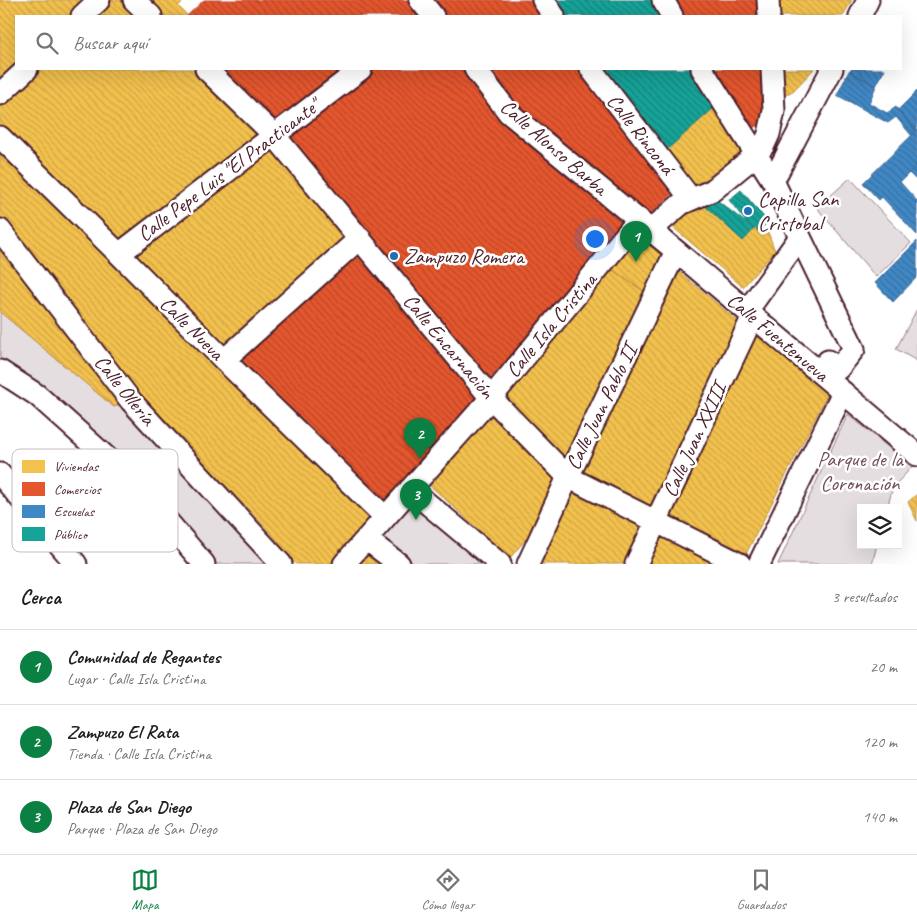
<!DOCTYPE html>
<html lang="es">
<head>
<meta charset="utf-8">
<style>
	body { margin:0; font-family:Caveat,sans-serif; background:#f2f2f2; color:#202124 }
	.controls { position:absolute; right:15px; bottom:15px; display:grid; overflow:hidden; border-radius:0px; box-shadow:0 5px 20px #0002 }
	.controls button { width:45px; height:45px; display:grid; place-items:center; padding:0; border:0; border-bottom:1px solid #e0e0e0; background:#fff; color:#202124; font:25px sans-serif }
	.you { position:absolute; left:594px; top:238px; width:18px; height:18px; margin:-12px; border:4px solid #fff; border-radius:50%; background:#1a73e8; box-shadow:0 0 0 8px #1a73e833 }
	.badge { display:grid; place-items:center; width:32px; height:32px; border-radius:50%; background:#0b8043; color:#fff; font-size:16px; font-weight:700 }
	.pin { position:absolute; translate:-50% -41px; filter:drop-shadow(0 1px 2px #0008) }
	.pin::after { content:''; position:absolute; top:26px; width:18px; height:15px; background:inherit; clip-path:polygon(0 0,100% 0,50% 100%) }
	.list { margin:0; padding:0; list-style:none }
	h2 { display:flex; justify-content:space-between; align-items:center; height:65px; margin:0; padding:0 20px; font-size:21px }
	h2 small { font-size:16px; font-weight:400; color:#757577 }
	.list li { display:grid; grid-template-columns:32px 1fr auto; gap:15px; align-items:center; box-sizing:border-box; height:75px; padding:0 20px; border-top:1px solid #e0e0e0 }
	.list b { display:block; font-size:19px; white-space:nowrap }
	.list p { margin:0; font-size:16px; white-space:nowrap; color:#757577 }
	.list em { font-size:16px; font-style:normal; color:#757577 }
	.icon { flex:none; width:28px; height:28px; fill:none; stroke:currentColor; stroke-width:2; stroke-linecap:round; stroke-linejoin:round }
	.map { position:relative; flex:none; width:917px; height:564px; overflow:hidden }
	.search { position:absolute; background:#fff; box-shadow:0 5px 20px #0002; left:15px; right:15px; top:15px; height:55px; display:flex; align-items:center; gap:12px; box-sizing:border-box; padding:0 18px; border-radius:0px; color:#757577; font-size:19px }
	.sheet { height:290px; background:#fff }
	nav { display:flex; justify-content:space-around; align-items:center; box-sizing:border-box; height:70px; border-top:1px solid #e0e0e0; background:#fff; font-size:14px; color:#757577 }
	nav a { display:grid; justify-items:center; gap:2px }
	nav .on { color:#0b8043 }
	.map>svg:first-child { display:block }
</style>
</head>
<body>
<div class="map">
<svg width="917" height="564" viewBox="0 0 917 564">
	<defs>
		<pattern id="homes-back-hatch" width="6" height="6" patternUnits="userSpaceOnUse" patternTransform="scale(1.25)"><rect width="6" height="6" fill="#f2c14e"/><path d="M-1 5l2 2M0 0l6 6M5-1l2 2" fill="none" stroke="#d1a544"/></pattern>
		<pattern id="shops-back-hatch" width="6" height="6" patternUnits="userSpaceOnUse" patternTransform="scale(1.25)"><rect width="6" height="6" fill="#e4572e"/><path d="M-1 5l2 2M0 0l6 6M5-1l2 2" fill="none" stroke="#bb4727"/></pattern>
		<pattern id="schools-back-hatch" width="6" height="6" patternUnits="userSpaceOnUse" patternTransform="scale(1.25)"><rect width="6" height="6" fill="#3f88c5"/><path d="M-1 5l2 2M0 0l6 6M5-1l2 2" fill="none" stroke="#376fa0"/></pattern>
		<pattern id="public-back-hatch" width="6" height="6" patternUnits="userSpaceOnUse" patternTransform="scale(1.25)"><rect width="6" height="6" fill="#17a398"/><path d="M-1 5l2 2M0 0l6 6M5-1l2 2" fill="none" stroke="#17847c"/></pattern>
	</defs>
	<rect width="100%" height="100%" fill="#fff"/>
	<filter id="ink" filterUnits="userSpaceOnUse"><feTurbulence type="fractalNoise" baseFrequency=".02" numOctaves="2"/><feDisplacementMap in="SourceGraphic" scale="10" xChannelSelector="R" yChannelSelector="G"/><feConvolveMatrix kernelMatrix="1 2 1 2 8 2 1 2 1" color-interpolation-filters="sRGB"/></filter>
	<g filter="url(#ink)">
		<path fill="#e5dee0" stroke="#987e86" d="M850 178 911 243 876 277 817 208Z
			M917 309V361L896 349Z
			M0 312 114 407 122 403 273 564H216L142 479 0 363Z
			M848 414 912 467 893 487 887 508H861V545H877L872 564H778Z
			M411 500 490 564H413L379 541Z"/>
		<path fill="url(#homes-back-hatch)" stroke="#c09044" d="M0 0H94L76 16H16V69L0 88Z
			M111 0H122L138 16H94Z
			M144 0H185L178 6 188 16H161Z
			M776 0H852L843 16H776Z
			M37 69H192L263 137 119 246 0 126V103Z
			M778 69H814L793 91 780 98Z
			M716 106 743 151 698 185 692 184 664 153Z
			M273 144 349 240 226 350 127 252Z
			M0 149 375 520 337 564H296L279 550 272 543 276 539 112 364 0 222Z
			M701 202 743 241 755 227 762 237 768 232 775 251 743 287 669 224Z
			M635 233 664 257 645 292 608 267Z
			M0 242 122 403 114 407 0 312Z
			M608 267 645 292 564 463 501 396Z
			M677 270 740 323 647 511 580 477Z
			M753 332 827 395 744 558 667 519Z
			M493 409 558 478 532 532 510 558 426 482Z
			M571 490 641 528 625 564H536Z
			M917 494V521L908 502Z
			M658 534 721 564H644Z
			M367 553 382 564H359Z"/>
		<path fill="url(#shops-back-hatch)" stroke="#b6462d" d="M204 0H409L421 16H187Z
			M434 0H535L546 16H447Z
			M674 0H764L765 16H683Z
			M216 69H353L277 127Z
			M371 69H461L499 118 624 225 487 382 287 134Z
			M485 69H581L673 193 648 216 529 119 503 92Z
			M710 69H767L769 111 760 124 749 130Z
			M359 248 480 397 384 510 235 360Z"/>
		<path fill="url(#schools-back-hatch)" stroke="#426897" d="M851 69H885L876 86 849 71Z
			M849 71 876 86 869 103 887 113 896 107 916 131 911 135 896 117 888 123 837 95Z
			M917 91V165L900 182 917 201V235L882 197 879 200 863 183 916 131 898 110Z
			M917 165V181L909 173Z
			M917 241V277L893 302 875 283Z"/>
		<path fill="url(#public-back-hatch)" stroke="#267b77" d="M551 0H655L664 16H563Z
			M601 69H693L716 106 664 152Z
			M741 190 768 222 758 231 755 227 754 229 747 223 729 200Z
			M713 197 754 229 743 241 705 206Z"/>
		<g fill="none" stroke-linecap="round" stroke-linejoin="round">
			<g stroke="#4a1f2b" stroke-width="25">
				<path id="minor" d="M134 0 151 16
					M420 0 433 16
					M543 0 554 16
					M663 0 672 16
					M768 0 769 16
					M82 16 99 0
					M860 16 868 0
					M206 69 274 135 491 398 568 477 740 564
					M475 69 509 113 676 251 917 455
					M591 69 691 199
					M702 69 773 181 854 349 838 369 828 361 819 372
					M0 94 27 69
					M0 137 119 254 224 360 385 517
					M773 181 832 69
					M0 230 131 401 281 564
					M651 230 681 204 713 190 757 154 764 145 769 134 774 111 772 69
					M119 254 361 69
					M747 311 800 237
					M224 360 360 238
					M0 371 37 395 105 456 145 495 204 564
					M0 474 76 564
					M410 489 500 564
					M366 539 399 564
					M344 564 491 398 639 219
					M528 564 568 477 676 251
					M636 564 753 316
					M759 564 843 392"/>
			</g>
			<use href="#minor" stroke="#fff" stroke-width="21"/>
		</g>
	</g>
	<g fill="#1f6fb2" stroke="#fff" stroke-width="2">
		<circle cx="748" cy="211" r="5"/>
		<circle cx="394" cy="256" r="5"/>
	</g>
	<g text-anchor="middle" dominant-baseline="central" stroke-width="5" stroke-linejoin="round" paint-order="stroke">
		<g font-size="21" fill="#4a1f2b" stroke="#fff">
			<text transform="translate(641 134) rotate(52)">Calle Rinconá</text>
			<text transform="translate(554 147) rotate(41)">Calle Alonso Barba</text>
			<text transform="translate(228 170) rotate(-37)">Calle Pepe Luis "El Practicante"</text>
			<text transform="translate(551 325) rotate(-50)">Calle Isla Cristina</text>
			<text transform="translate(192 328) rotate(45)">Calle Nueva</text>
			<text transform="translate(778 337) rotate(40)">Calle Fuentenueva</text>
			<text transform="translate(449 346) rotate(50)">Calle Encarnación</text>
			<text transform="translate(125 390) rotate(51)">Calle Ollería</text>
			<text transform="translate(601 407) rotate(-64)">Calle Juan Pablo II</text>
			<text transform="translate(694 440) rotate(-65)">Calle Juan XXIII</text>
		</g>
		<g font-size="21" fill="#4a1f2b" stroke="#fff" text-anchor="start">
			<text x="758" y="199">Capilla San<tspan x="758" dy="24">Cristobal</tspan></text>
			<text x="404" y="256">Zampuzo Romera</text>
		</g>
		<g font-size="21" fill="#714f58" stroke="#fff">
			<text x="860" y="459">Parque de la<tspan x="860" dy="24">Coronación</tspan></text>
		</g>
	</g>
	<rect x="12" y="449" width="166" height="103" rx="8" fill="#fff" stroke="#c9bcbf" stroke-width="1"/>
	<rect x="22" y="460" width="23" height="13" fill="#f2c14e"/>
	<rect x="22" y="482" width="23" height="14" fill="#e4572e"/>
	<rect x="22" y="505" width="23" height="13" fill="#3f88c5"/>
	<rect x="22" y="527" width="23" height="14" fill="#17a398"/>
	<g font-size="14" fill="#4a1f2b">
		<text x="54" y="471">Viviendas</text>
		<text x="54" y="494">Comercios</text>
		<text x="54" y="516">Escuelas</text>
		<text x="54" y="539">Público</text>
	</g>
</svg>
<div class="controls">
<button><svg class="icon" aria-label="layers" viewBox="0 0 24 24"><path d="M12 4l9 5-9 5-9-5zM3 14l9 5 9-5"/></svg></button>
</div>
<div class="you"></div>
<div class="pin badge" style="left:636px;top:262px">1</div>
<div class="pin badge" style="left:420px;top:459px">2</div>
<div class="pin badge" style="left:416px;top:520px">3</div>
<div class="search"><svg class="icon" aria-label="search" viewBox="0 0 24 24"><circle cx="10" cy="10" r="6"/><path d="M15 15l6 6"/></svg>Buscar aquí</div>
</div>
<section class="sheet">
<h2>Cerca<small>3 resultados</small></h2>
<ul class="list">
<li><span class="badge">1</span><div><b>Comunidad de Regantes</b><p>Lugar · Calle Isla Cristina</p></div><em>20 m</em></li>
<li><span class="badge">2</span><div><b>Zampuzo El Rata</b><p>Tienda · Calle Isla Cristina</p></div><em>120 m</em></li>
<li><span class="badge">3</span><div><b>Plaza de San Diego</b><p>Parque · Plaza de San Diego</p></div><em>140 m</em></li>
</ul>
</section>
<nav>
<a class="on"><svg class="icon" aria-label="map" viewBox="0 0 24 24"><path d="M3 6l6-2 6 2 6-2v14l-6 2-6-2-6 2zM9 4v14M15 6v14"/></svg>Mapa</a>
<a><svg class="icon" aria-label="directions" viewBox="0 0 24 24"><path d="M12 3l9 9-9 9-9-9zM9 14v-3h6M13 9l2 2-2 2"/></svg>Cómo llegar</a>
<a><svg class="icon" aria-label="saved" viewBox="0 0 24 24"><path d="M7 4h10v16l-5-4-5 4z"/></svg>Guardados</a>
</nav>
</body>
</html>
